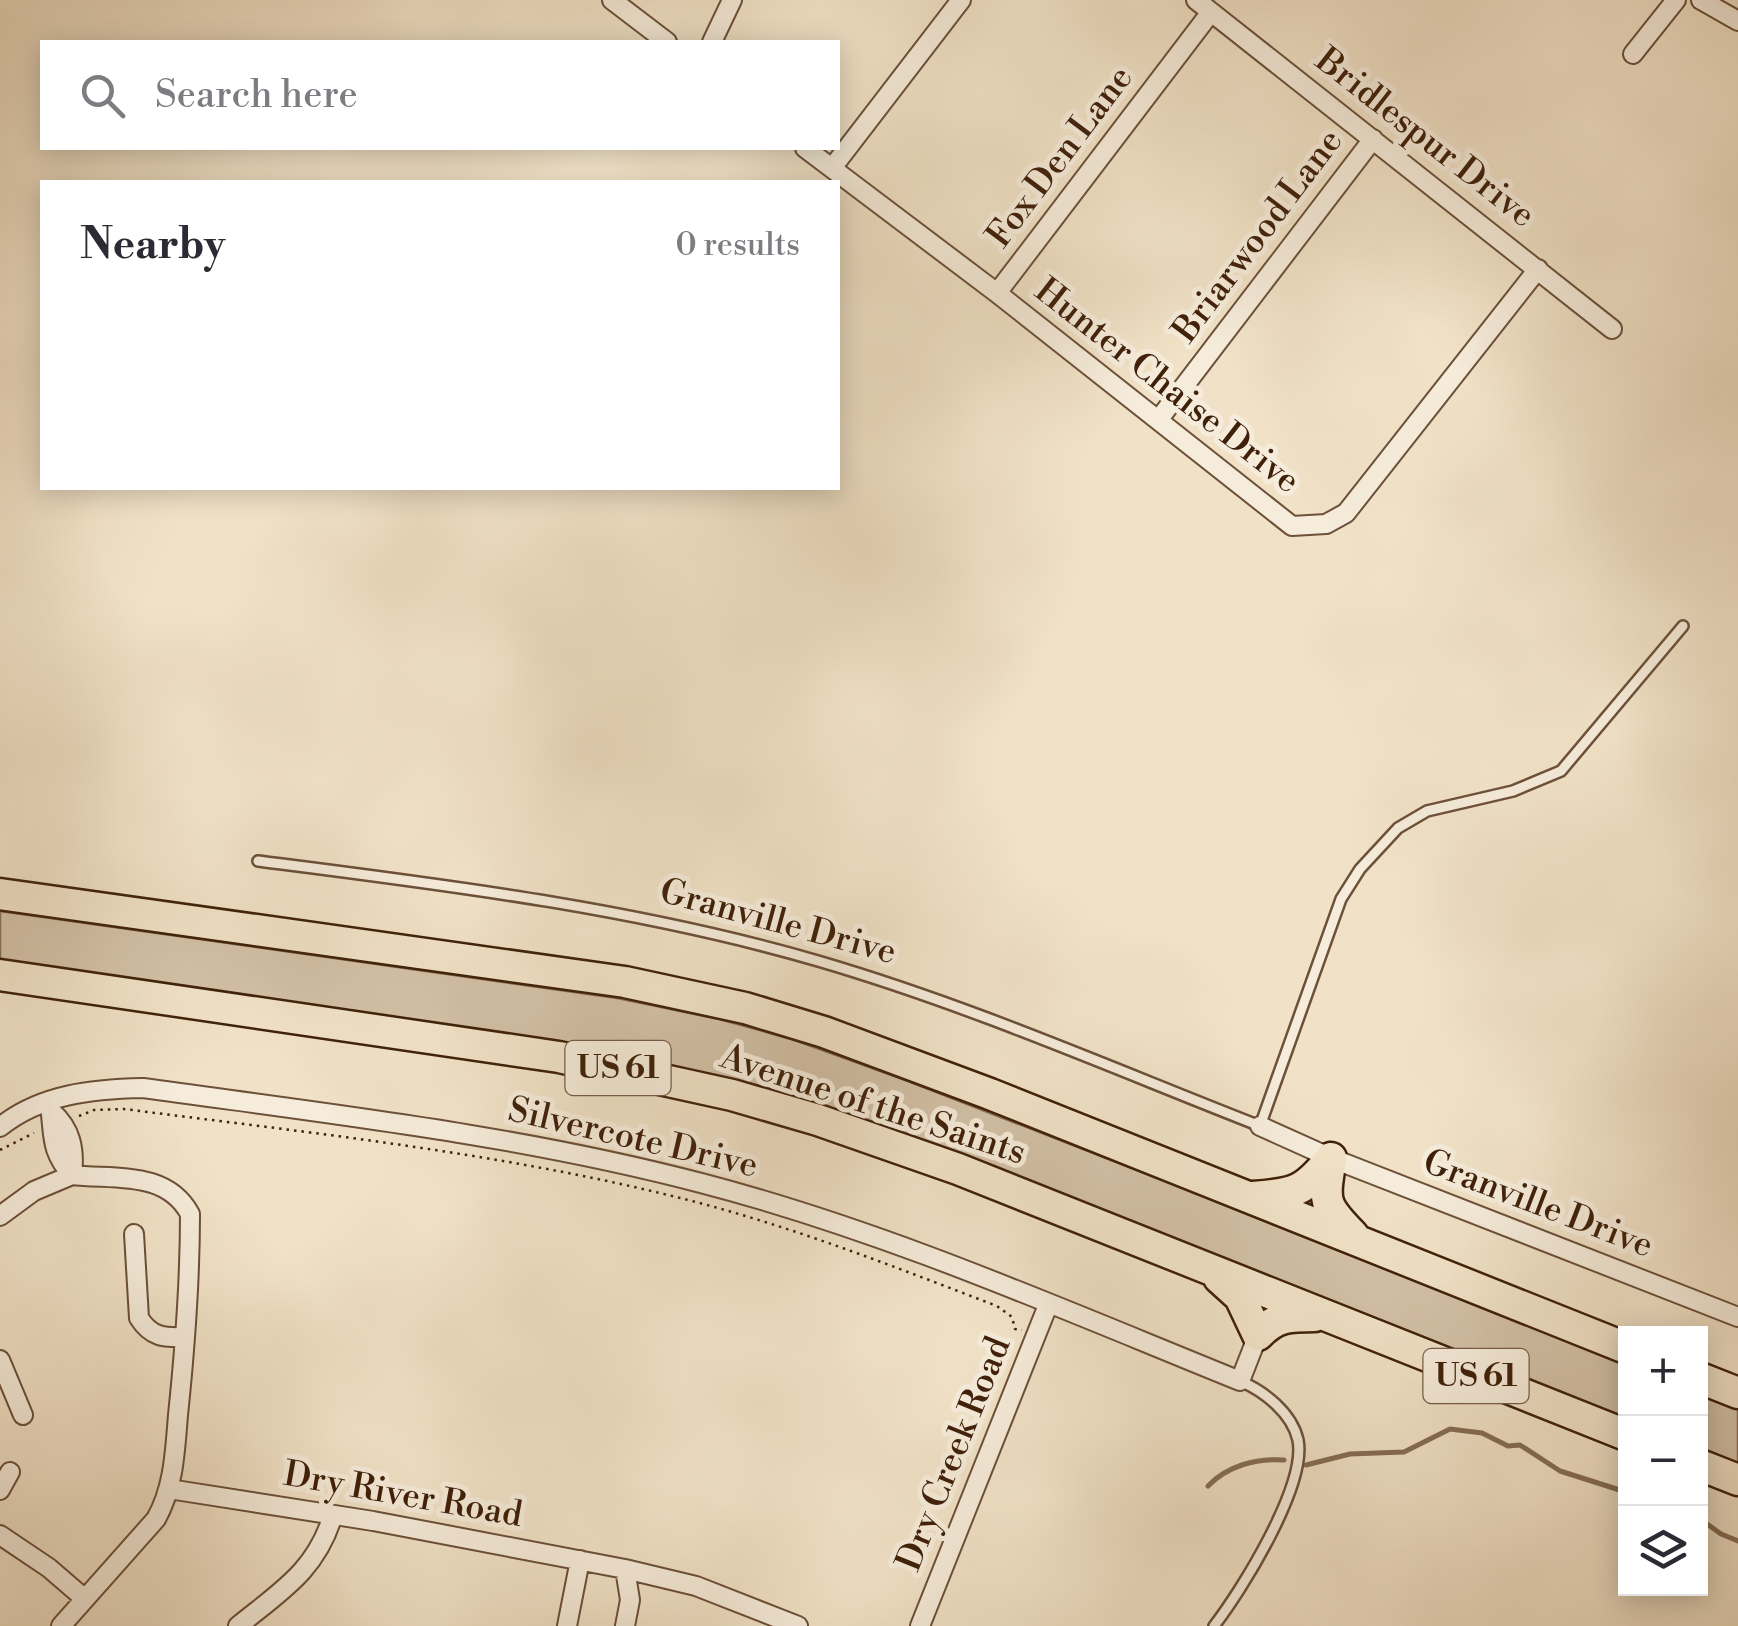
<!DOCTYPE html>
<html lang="en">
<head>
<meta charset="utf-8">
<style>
	body { margin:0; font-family:"Libre Bodoni",serif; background:#f7f7f7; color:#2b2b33 }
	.controls { position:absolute; right:30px; bottom:30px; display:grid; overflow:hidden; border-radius:0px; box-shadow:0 5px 25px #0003 }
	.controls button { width:90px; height:90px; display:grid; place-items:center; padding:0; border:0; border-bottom:2px solid #e1e1e2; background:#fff; color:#2b2b33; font:50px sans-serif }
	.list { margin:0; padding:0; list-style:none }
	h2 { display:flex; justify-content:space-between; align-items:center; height:130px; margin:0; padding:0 40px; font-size:42px }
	h2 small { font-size:32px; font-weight:400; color:#7c7c81 }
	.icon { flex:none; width:55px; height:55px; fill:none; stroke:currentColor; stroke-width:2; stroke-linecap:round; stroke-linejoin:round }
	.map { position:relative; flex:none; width:1738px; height:1626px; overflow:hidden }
	.search { position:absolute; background:#fff; box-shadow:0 5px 25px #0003; left:40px; top:40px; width:800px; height:110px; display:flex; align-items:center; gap:25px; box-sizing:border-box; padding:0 35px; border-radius:0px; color:#7c7c81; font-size:38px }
	.panel { position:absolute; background:#fff; box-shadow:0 5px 25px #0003; left:40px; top:180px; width:800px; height:310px; border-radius:0px }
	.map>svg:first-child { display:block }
</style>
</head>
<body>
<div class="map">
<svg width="1738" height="1626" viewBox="0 0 1738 1626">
	<rect width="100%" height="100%" fill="#f1e2c7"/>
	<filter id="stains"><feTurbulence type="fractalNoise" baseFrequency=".002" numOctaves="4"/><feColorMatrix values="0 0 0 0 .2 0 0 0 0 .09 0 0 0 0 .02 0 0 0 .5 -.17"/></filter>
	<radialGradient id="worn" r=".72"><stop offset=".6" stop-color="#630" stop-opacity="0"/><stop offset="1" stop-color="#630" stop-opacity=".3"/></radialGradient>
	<path fill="#d3c1a7" stroke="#897058" stroke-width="2.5" d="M0 911 617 998 719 1019 792 1039 908 1081 1625 1360V1424L1055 1191 824 1109 0 965Z
		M1700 1390 1738 1405V1469L1701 1454Z"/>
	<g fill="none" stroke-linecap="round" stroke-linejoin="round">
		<path stroke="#856d54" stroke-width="5" d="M1306 1465 1350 1454 1404 1452 1450 1429 1482 1433 1508 1446 1520 1445 1560 1471 1626 1492
			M1208 1486C1227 1466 1256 1458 1284 1460
			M1700 1519 1721 1534 1738 1541"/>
		<g stroke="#6c5038" stroke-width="14">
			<path id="service" d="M258 861C446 885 636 908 818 961 969 1005 1114 1069 1260 1126L1341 899 1360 869 1398 828 1427 811 1513 791 1561 771 1683 626
				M1214 1626C1242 1590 1307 1485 1298 1440 1292 1413 1264 1391 1240 1381"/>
		</g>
		<g stroke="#6c5038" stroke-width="22">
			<path id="minor" d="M612 0 667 42
				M1196 0 1612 329
				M1701 0 1738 21
				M712 42 732 0
				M1633 54 1676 0
				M805 148 997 293 1292 526 1326 524 1346 513 1538 269
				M832 168 961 0
				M997 293 1211 12
				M1159 419 1373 139
				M52 1112C71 1129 75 1149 72 1175 115 1180 166 1170 190 1214 190 1281 185 1348 178 1415 175 1451 174 1487 156 1519L61 1626
				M1260 1126 1331 1158 1738 1317
				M0 1127C41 1094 93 1089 143 1088 330 1114 518 1135 701 1183 886 1231 1064 1310 1240 1381L1258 1335
				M0 1216 34 1191 72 1175C50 1151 54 1135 50 1106
				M134 1234 139 1318C151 1337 164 1338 185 1337
				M0 1360 23 1415
				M169 1489 373 1521 625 1569 696 1586 798 1626
				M0 1490 10 1472
				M0 1535 49 1568 85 1599
				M238 1626C281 1591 316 1571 333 1515
				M567 1626 580 1560
				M625 1626 630 1600 625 1569
				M920 1626 1048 1305"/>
		</g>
		<g stroke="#3f2009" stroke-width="35">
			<path id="motorway" d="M0 894 625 982 745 1008 824 1032 990 1094 1626 1348
				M0 975 559 1057 732 1095 818 1120 958 1169 1626 1435
				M1331 1158C1324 1201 1322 1204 1353 1235
				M1253 1197C1295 1194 1305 1191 1331 1158
				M1219 1278 1240 1297 1258 1335C1276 1316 1290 1316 1315 1316
				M1700 1378 1738 1393
				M1700 1465 1738 1480"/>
		</g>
		<path stroke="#3f2009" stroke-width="2.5" stroke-dasharray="2.5 5" stroke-linecap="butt" d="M79 1116 94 1110 124 1109C311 1133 505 1153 688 1200 794 1227 895 1267 997 1306L1012 1317 1015 1329 1022 1330
			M0 1150 34 1133"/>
		<use href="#service" stroke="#f6ecdb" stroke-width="9"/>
		<use href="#minor" stroke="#f6ecdb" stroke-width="18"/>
		<use href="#motorway" stroke="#f1e2c7" stroke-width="30"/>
	</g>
	<g text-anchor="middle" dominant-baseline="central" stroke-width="10" stroke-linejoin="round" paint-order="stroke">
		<g fill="#f6ecdb" stroke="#765d48" stroke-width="2.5">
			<rect x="565.5" y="1041" width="105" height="54" rx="8"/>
			<rect x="1423.5" y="1349" width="105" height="54" rx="8"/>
		</g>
		<g font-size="32" font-weight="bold" fill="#3f2009">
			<text x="618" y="1068">US 61</text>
			<text x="1476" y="1376">US 61</text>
		</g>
		<g font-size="35" fill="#3f2009" stroke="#f6ecdb">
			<text transform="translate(1425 138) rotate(38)">Bridlespur Drive</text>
			<text transform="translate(1060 157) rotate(-53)">Fox Den Lane</text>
			<text transform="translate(1258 236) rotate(-53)">Briarwood Lane</text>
			<text transform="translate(1167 386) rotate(38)">Hunter Chaise Drive</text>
			<text transform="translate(778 922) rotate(15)">Granville Drive</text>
			<text transform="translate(873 1105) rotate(18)">Avenue of the Saints</text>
			<text transform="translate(633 1138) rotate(13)">Silvercote Drive</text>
			<text transform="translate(1538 1204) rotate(21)">Granville Drive</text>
			<text transform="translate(954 1454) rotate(-68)">Dry Creek Road</text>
			<text transform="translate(403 1495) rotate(10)">Dry River Road</text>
		</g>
	</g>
	<rect width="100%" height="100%" filter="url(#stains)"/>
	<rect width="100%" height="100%" fill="url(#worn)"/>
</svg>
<div class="controls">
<button>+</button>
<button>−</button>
<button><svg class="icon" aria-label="layers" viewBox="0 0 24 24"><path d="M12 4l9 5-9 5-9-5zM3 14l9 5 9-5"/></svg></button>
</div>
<div class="search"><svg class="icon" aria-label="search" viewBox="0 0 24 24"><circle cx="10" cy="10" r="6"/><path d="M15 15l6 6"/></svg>Search here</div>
<section class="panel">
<h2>Nearby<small>0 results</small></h2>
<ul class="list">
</ul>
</section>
</div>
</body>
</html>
